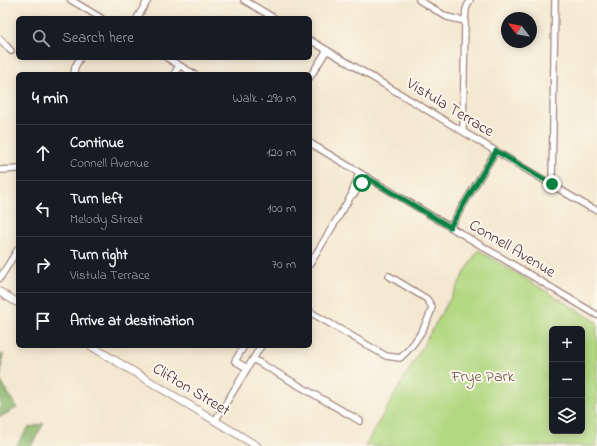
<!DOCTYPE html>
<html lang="en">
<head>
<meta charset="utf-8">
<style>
	body { margin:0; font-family:"Indie Flower",sans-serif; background:#242831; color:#f1f3f6 }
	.controls { position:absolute; right:12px; bottom:12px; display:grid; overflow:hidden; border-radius:6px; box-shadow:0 2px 10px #0003 }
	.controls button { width:36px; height:36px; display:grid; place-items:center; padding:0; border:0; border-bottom:1px solid #363941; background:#171b24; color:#f1f3f6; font:20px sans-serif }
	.compass { position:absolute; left:501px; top:12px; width:36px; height:36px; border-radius:50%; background:#171b24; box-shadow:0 2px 10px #0003; rotate:301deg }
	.stop { position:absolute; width:12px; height:12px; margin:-9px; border:3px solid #0b8043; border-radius:50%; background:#fff }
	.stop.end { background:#0b8043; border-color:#fff; box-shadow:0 1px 4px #0008 }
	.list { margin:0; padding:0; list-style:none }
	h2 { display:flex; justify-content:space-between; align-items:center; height:52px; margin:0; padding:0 16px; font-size:17px }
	h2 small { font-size:13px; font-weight:400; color:#9ea1a6 }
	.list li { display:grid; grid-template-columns:26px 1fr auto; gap:12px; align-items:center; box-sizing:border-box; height:56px; padding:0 16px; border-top:1px solid #363941 }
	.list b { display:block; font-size:15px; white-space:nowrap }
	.list p { margin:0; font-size:13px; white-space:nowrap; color:#9ea1a6 }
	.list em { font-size:13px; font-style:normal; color:#9ea1a6 }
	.icon { flex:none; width:22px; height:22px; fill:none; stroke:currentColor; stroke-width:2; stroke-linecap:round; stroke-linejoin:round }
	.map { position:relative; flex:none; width:597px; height:446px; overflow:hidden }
	.search { position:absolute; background:#171b24; box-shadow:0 2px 10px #0003; left:16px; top:16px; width:296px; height:44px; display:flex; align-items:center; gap:10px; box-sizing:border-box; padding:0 14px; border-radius:6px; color:#9ea1a6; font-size:15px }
	.panel { position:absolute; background:#171b24; box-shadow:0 2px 10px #0003; left:16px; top:72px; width:296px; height:276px; border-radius:6px }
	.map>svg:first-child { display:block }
</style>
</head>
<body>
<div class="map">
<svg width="597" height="446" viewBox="0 0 597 446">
	<rect width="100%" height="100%" fill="#fbf7ec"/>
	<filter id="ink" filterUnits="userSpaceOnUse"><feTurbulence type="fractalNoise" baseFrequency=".025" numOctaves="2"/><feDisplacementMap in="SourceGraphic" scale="8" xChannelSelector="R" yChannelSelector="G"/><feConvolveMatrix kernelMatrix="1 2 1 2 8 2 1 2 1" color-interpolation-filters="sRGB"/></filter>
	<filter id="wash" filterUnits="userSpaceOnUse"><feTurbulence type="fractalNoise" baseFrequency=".012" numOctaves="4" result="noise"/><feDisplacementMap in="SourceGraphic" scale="16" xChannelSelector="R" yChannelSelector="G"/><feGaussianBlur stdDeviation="0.9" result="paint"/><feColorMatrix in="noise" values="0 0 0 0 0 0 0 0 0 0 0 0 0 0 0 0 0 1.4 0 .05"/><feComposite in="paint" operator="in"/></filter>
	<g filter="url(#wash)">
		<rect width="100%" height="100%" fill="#f4e8d0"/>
		<path fill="#b2d882" stroke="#7e7c56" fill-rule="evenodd" d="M478 250 597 322V446H365ZM552 329H582V431H552Z"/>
		<path fill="#8db870" stroke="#6c6c4e" d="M3 354 0 380 17 408 0 417V355Z
			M44 423 31 446H16L28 428Z"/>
	</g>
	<g filter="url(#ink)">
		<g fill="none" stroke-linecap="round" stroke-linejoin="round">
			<g stroke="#9f847e" stroke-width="8">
				<path id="minor" d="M71 0 101 18
					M244 0 274 18
					M419 0 447 17 465 21
					M137 18 148 0
					M0 39 11 51
					M310 40 589 207 597 210
					M167 58 194 74
					M74 74 75 67 80 58
					M174 74 179 66
					M310 77 327 50
					M463 131 465 21 466 9 470 0
					M310 143 597 315
					M0 170 18 169
					M552 184 555 0
					M351 196 355 193 366 177
					M450 227 496 151
					M310 264 351 196 359 173
					M0 278 18 249
					M310 312 386 356 400 358C414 346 428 324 432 307L427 299 389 276
					M244 346 235 361 247 368
					M253 359 360 421
					M215 421 261 346"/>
			</g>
			<g stroke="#9f847e" stroke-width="9">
				<path id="major" d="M0 292 18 303
					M91 346 257 446"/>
			</g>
			<use href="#minor" stroke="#fff" stroke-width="5.5"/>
			<use href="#major" stroke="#fff" stroke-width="7"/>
		</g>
	</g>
	<g fill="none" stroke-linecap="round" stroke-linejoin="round" filter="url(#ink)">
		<path stroke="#0b8043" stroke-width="5" d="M362 183 366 177 450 227 496 151 552 184"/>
	</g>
	<g text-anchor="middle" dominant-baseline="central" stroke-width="4" stroke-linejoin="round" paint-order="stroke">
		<g font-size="16" fill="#4a1f2b" stroke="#fbf7ec">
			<text transform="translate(450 108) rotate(31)">Vistula Terrace</text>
			<text transform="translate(512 249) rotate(31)">Connell Avenue</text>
			<text transform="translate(191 390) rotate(31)">Clifton Street</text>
		</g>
		<g font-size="16" fill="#695645" stroke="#fbf7ec">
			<text x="483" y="377">Frye Park</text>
		</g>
	</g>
</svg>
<div class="controls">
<button>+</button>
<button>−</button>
<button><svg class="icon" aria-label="layers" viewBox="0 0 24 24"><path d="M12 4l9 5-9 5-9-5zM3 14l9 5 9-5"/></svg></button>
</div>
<svg class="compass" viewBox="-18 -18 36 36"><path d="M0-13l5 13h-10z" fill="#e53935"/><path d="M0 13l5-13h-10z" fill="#9ea1a6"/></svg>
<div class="stop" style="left:362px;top:183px"></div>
<div class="stop end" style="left:552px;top:184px"></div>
<div class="search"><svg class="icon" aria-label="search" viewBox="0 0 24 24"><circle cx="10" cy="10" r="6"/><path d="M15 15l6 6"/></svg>Search here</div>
<section class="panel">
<h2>4 min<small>Walk · 290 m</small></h2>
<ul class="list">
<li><svg class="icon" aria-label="ahead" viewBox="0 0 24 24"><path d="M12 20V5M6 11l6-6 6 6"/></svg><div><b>Continue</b><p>Connell Avenue</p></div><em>120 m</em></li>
<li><svg class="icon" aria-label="left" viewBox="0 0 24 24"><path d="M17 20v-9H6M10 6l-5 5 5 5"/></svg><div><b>Turn left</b><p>Melody Street</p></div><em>100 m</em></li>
<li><svg class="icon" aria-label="right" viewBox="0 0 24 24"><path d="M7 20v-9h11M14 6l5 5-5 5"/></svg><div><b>Turn right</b><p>Vistula Terrace</p></div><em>70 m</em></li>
<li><svg class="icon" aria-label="arrive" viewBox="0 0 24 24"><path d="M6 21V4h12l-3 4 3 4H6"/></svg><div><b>Arrive at destination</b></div></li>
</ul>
</section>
</div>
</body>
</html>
